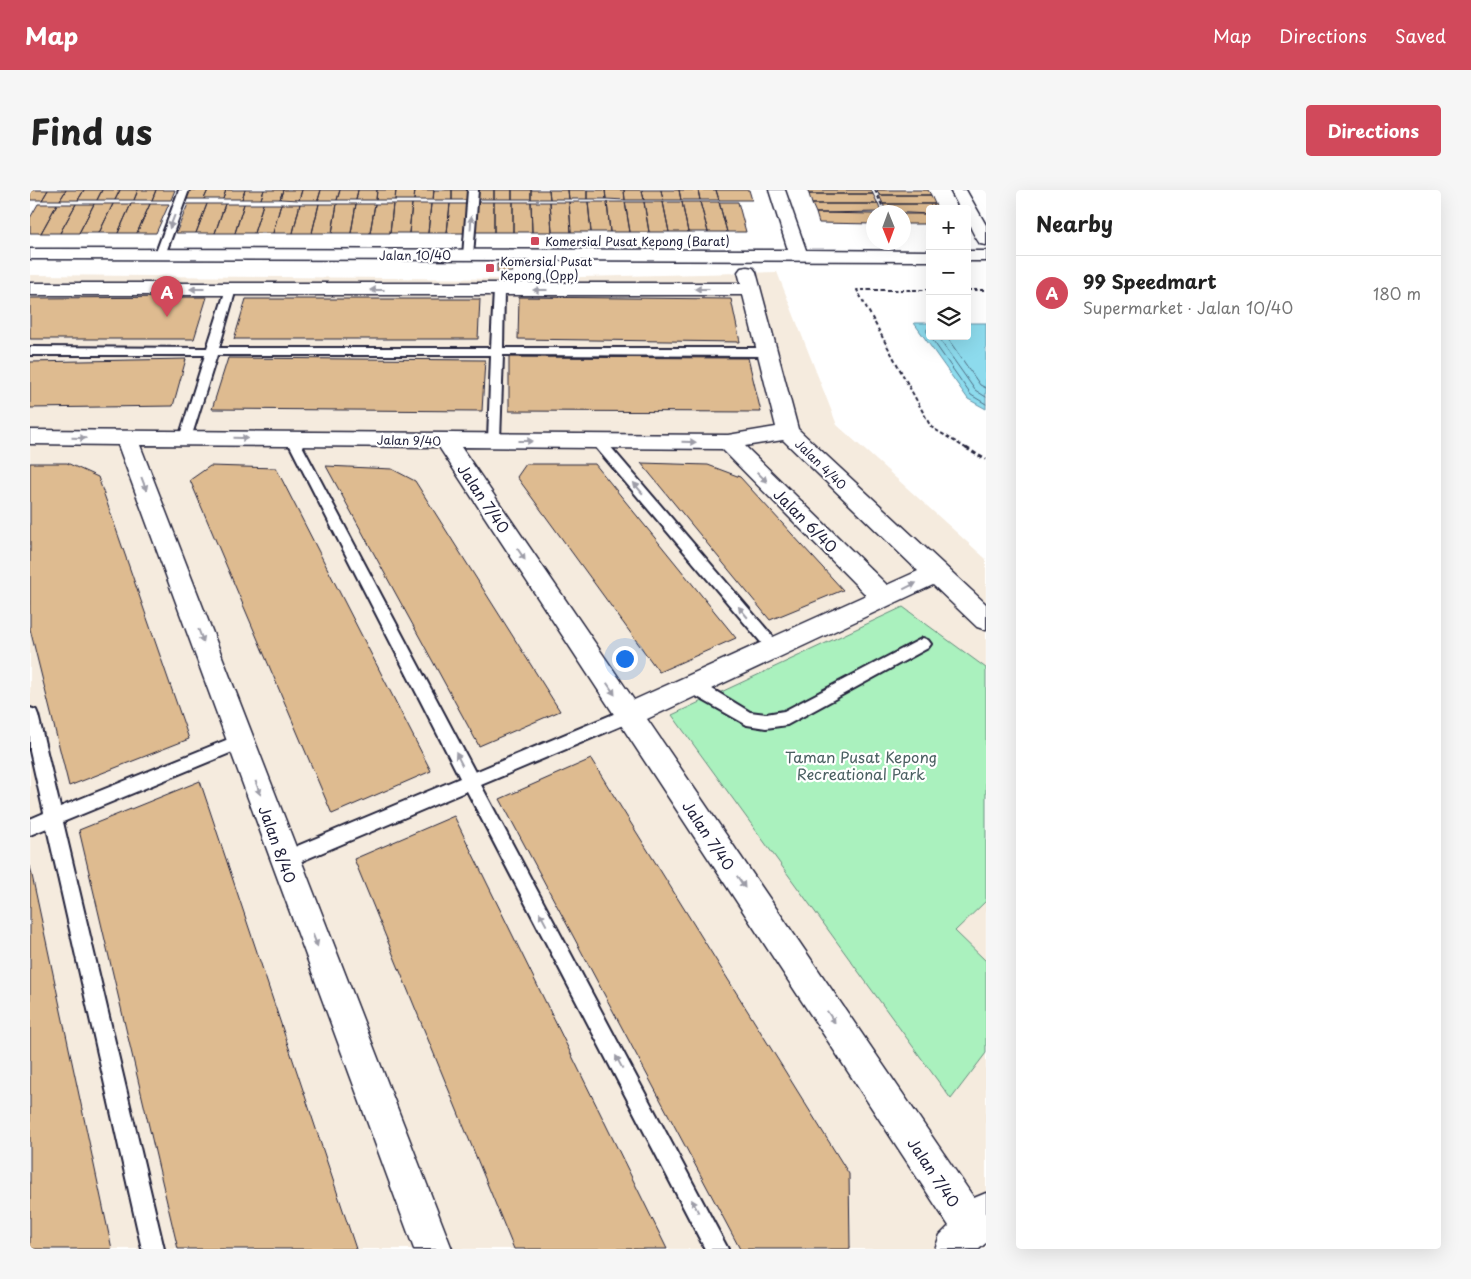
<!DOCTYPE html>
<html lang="en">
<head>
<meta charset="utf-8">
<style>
	body { margin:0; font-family:"Playpen Sans",sans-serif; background:#f6f6f6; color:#222 }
	.controls { position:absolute; right:15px; top:15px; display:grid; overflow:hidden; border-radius:5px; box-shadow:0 5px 20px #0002 }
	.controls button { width:45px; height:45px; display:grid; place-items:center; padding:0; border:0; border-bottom:1px solid #e0e0e0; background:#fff; color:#222; font:25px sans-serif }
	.compass { position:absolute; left:836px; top:15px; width:45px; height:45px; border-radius:50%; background:#fff; box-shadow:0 5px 20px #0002; rotate:179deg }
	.you { position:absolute; left:594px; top:468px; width:18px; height:18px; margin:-12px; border:4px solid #fff; border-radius:50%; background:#1a73e8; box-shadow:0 0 0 8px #1a73e833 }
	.badge { display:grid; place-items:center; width:32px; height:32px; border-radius:50%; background:#d1495b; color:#fff; font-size:16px; font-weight:700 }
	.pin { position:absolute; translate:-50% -41px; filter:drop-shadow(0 1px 2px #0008) }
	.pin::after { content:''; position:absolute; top:26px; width:18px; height:15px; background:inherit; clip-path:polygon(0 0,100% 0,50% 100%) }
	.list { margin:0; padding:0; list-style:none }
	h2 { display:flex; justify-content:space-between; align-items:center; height:65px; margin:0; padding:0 20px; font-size:21px }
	h2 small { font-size:16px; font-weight:400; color:#767676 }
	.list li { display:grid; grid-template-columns:32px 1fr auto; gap:15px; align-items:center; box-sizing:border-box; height:75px; padding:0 20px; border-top:1px solid #e0e0e0 }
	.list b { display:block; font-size:19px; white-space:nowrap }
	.list p { margin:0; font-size:16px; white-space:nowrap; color:#767676 }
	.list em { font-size:16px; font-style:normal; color:#767676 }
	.icon { flex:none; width:28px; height:28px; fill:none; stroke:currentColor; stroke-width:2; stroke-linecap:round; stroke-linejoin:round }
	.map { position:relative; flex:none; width:956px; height:1059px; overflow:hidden; border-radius:5px }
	header { display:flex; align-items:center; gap:30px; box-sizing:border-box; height:70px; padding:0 25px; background:#d1495b; color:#fff }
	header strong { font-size:24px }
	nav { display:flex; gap:28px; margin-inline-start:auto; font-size:18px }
	.intro { display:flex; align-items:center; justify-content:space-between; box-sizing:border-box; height:120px; padding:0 30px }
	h1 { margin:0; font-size:35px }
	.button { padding:12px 22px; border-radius:5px; background:#d1495b; color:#fff; font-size:18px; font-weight:700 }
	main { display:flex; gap:30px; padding:0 30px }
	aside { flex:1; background:#fff; border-radius:5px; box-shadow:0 5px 20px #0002 }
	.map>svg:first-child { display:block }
</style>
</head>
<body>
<header>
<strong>Map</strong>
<nav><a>Map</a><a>Directions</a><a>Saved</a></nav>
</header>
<div class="intro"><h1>Find us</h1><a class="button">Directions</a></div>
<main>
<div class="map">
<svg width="956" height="1059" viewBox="0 0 956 1059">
	<rect width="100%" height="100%" fill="#fff"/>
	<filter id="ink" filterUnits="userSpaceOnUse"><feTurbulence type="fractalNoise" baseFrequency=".02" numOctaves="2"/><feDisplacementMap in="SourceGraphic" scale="10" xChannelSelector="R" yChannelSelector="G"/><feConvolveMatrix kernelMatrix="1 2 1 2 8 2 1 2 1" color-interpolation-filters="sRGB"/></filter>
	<g filter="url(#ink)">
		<path fill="#f5ebde" d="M747 82 807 235 956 369V1059H0V85L474 89Z"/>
		<path fill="#aaf1be" stroke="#668a7c" d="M873 417 956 478V711L925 741 956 771V863L921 909 642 525Z"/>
		<path fill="#8ddbed" stroke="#6291a6" d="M884 133H900V146H937V133H956V219L938 209Z"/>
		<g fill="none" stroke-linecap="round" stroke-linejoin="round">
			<path stroke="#4d6c82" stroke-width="1" d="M900 138 897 139V142L941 205 956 214
				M907 146 945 200 956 207
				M916 146 950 195 956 198"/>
		</g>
		<path fill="#debb90" stroke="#22223b" d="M0 0H18L12 10H0Z
			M18 0H36L30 10H12Z
			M36 0H54L48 10H30Z
			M54 0H72L67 10H48Z
			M72 0H90L85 10H67Z
			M90 0H108L104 10H85Z
			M108 0H126L122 10H104Z
			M126 0H145L141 10H122Z
			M159 0H178L174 9H155Z
			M178 0H196L193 9H174Z
			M196 0H215L212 9H193Z
			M215 0H234L231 9H212Z
			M234 0H253L250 9H231Z
			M253 0H272L269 10 250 9Z
			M272 0H291L288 10H269Z
			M291 0H310L307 10H288Z
			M310 0H328L326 10H307Z
			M328 0H347L346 10H326Z
			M347 0H366L365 10H346Z
			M366 0H385L384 10H365Z
			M385 0H404L403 10H384Z
			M404 0H422V10H403Z
			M422 0H441V10H422Z
			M445 0H464V9H445Z
			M464 0H482V9H464Z
			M482 0H501V9H482Z
			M501 0H519L520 9H501Z
			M519 0H538L539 9H520Z
			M538 0H557V9H539Z
			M557 0H575L576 9H557Z
			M575 0H594L595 10 576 9Z
			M594 0H612L614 10H595Z
			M612 0H631L633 10H614Z
			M631 0H649L651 10H633Z
			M649 0H668L670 10H651Z
			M668 0H686L689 10H670Z
			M686 0H719L722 10H689Z
			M777 0H841L843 4H779Z
			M847 0H898L901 5H849Z
			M779 4H843L848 14H782Z
			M849 5H901L905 14H853Z
			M445 12H464V42H444Z
			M464 12H483V42H464Z
			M483 12H501L502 42H483Z
			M501 12H520L522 42H502Z
			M520 12H539L541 42H522Z
			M539 12H558L561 42H541Z
			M558 12H577L580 42H561Z
			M577 12H595L600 42H580Z
			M595 12H614L619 42H600Z
			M614 12H633L639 42H619Z
			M633 12H652L658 42H639Z
			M652 12H670L678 42H658Z
			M670 12H689L697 42H678Z
			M689 12H708L716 42H697Z
			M8 14H27L11 43H0V28Z
			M27 14H46L30 43H11Z
			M46 14H64L49 43H30Z
			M64 14H83L69 43H49Z
			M83 14H101L88 43H69Z
			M101 14H120L107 43H88Z
			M120 14H139L126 43H107Z
			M158 14H177L166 43H146Z
			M177 14H195L185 43H166Z
			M195 14H214L205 43H185Z
			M214 14H233L224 43H205Z
			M233 14H251L243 43H224Z
			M251 14H270L263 43H243Z
			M270 14H289L282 43H263Z
			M289 14H307L302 43H282Z
			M307 14H326L321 43H302Z
			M326 14H345L340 43H321Z
			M345 14H363L360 43H340Z
			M363 14H382L379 43H360Z
			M382 14H401L398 43H379Z
			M401 14H420L417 43H398Z
			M420 14H438L437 43H417Z
			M782 14H848L851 22 786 23Z
			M853 14H905L908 19H900V24L857 22Z
			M786 23 844 24V34L789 33Z
			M874 24H900V34H874Z
			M467 74H482V82H467Z
			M177 107 164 149H0V108Z
			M489 107 701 109 710 152 488 149Z
			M216 109H450L448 149H204Z
			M479 167 718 168 731 222 479 221Z
			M198 168 455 170 452 221 182 219Z
			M156 169 143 216 0 218V172Z
			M0 273H37L68 287 159 549 39 596 0 439Z
			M611 273 678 275 710 287 813 400 740 430Z
			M496 274H565L706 448 629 482 487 287Z
			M180 276 246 278 401 581 302 624 160 290Z
			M296 276 362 279 385 291 530 521 449 556Z
			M561 569 819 984 820 1058 818 1059H710L470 609Z
			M170 591 326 1059H148L49 640Z
			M424 626 637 1059H484L324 669Z
			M0 676 82 1059H0Z"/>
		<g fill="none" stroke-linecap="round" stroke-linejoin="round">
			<g stroke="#22223b" stroke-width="4">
				<path id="service" d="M149 0H159L135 65 134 67H126L125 65Z
					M438 0H448L443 66 438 69 433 66Z
					M201 96 206 99 189 158H461L464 100 469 97 474 100 473 158H738L744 162 738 166 473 165 470 250 464 254 458 250 461 165H187L161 248 155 252 149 248 175 165H0V157L177 158 196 99Z
					M262 244 268 248 445 582 593 520 599 518 605 520 607 525 605 530 451 595 698 1059H675L437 601 260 676 254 679 248 676 245 670 248 664 430 588 256 248Z
					M568 247 573 248 750 455 753 459 750 463 745 465 740 463 563 254 562 251Z
					M893 448 898 450 901 454 898 458 757 535 736 538 717 535 657 501 655 496 657 491 663 489 669 491 720 522 736 524 754 521Z
					M0 518 6 520 8 525 30 617 211 544 217 546 219 551 217 556 33 632 134 1059H112L17 638 0 645V629L14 623 0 561Z"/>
			</g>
			<g stroke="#22223b" stroke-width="3">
				<path id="minor" d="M739 0H755L776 60 900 61V71L0 69V59L758 60Z
					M920 0H936L956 35V55L950 54C942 42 937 33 937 19H930Z
					M937 61H956V71H937Z
					M717 77 723 78 726 82 768 239 956 414V440L947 437 903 395 617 529 944 1008 956 1003V1053L949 1059H905L910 1045 919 1036 409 257 110 255 422 1059H384L88 255 0 254V240L698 245 746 237 713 105H0V93H711L708 82 711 78ZM753 250 888 381 857 395 715 256ZM431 257 692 259 836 405 604 510Z"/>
			</g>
			<path stroke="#22223b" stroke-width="2" stroke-dasharray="4 2.5" stroke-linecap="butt" d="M845 0 855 22
				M900 100H827L901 237 939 260
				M937 100H956"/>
			<path stroke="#22223b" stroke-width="3" stroke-dasharray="4.5 3" stroke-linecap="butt" d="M936 258 956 270"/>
			<use href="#service" fill="#fff" fill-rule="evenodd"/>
			<use href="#minor" fill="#fff" fill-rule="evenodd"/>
		</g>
		<defs><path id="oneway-solid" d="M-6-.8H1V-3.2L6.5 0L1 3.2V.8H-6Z" transform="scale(1.25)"/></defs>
		<g fill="#9c9ca7">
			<use href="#oneway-solid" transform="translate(142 32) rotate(111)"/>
			<use href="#oneway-solid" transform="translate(441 33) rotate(-86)"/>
			<use href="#oneway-solid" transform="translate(167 99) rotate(-180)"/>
			<use href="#oneway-solid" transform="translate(672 99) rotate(180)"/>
			<use href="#oneway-solid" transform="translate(347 100) rotate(-180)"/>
			<use href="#oneway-solid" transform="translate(510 100) rotate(180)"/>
			<use href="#oneway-solid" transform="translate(49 248) rotate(1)"/>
			<use href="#oneway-solid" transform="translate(211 248) rotate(1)"/>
			<use href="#oneway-solid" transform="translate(496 251)"/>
			<use href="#oneway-solid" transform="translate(659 252) rotate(1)"/>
			<use href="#oneway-solid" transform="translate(732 287) rotate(45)"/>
			<use href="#oneway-solid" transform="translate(114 294) rotate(69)"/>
			<use href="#oneway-solid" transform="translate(608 298) rotate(-130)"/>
			<use href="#oneway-solid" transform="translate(491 364) rotate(56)"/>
			<use href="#oneway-solid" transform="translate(880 396) rotate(-26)"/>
			<use href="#oneway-solid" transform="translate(713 422) rotate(-130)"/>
			<use href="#oneway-solid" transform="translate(171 446) rotate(69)"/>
			<use href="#oneway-solid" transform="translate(581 499) rotate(56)"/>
			<use href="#oneway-solid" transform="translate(429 569) rotate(-117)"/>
			<use href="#oneway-solid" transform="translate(228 598) rotate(70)"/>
			<use href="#oneway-solid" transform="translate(711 692) rotate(56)"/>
			<use href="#oneway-solid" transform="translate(513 729) rotate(-118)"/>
			<use href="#oneway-solid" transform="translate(285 750) rotate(69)"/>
			<use href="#oneway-solid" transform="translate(801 827) rotate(56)"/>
			<use href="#oneway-solid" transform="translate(589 872) rotate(-118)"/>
			<use href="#oneway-solid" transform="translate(665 1016) rotate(-118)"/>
		</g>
	</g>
	<g fill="#d1495b" stroke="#fff" stroke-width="2">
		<rect x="500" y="46" width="10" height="10" rx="2.5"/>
		<rect x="455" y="73" width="10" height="10" rx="2.5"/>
	</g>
	<g text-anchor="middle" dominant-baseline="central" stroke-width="4.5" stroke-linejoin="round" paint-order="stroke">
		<g font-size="12" fill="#22223b" stroke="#fff" text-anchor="start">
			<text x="515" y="51">Komersial Pusat Kepong (Barat)</text>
			<text x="470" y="71">Komersial Pusat<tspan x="470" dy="14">Kepong (Opp)</tspan></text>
		</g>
		<g font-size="12" fill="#22223b" stroke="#fff">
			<text x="385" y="65">Jalan 10/40</text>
			<text transform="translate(379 250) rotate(1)">Jalan 9/40</text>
			<text transform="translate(791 274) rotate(44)">Jalan 4/40</text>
		</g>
		<g font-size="15" fill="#22223b" stroke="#fff">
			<text transform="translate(454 308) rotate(56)">Jalan 7/40</text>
			<text transform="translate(776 330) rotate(45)">Jalan 6/40</text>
			<text transform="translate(679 645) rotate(56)">Jalan 7/40</text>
			<text transform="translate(248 654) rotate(70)">Jalan 8/40</text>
			<text transform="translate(904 982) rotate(56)">Jalan 7/40</text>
		</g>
		<g font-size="15" fill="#4b6062" stroke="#fff">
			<text x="831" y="566">Taman Pusat Kepong<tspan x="831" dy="17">Recreational Park</tspan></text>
		</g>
	</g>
</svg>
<div class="controls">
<button>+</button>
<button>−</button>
<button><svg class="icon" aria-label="layers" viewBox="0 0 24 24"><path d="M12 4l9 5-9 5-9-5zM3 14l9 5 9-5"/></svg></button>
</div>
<svg class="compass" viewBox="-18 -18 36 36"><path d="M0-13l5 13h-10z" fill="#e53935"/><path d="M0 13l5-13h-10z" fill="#767676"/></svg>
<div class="you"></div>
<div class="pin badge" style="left:137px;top:127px">A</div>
</div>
<aside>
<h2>Nearby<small></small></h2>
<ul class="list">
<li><span class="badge">A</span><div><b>99 Speedmart</b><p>Supermarket · Jalan 10/40</p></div><em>180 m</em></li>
</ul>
</aside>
</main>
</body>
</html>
